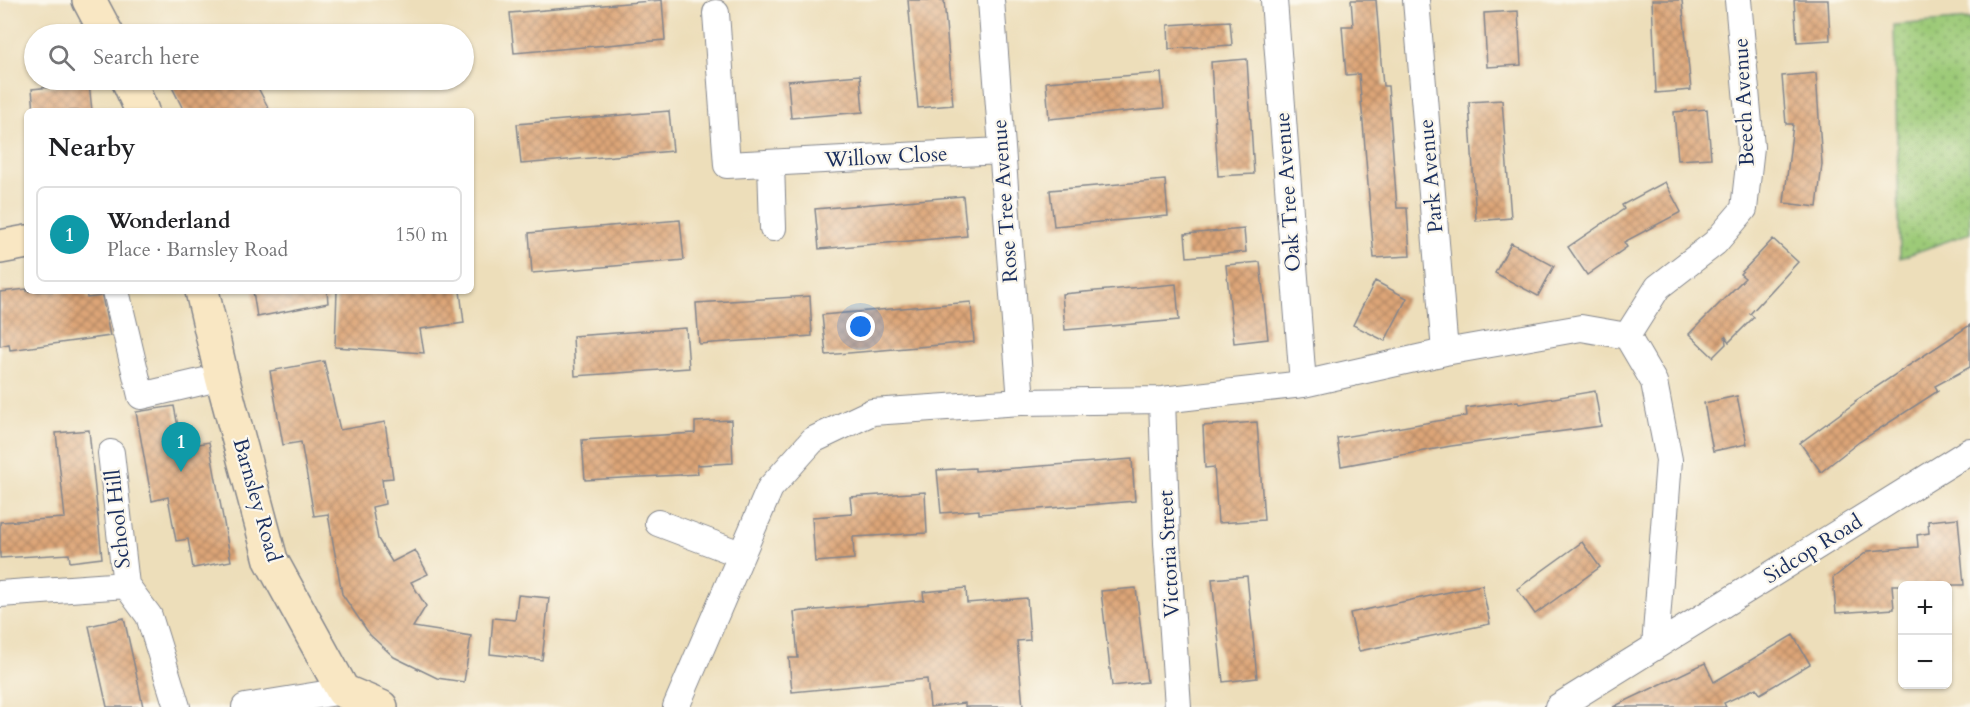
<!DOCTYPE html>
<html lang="en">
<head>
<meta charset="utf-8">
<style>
	body { margin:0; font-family:Cardo,serif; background:#f6f6f6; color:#202124 }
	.controls { position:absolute; right:18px; bottom:18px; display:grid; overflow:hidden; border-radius:9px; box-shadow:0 2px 4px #0004 }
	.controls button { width:54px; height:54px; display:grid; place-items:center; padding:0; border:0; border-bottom:2px solid #e0e0e0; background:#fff; color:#202124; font:30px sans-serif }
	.you { position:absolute; left:861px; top:327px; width:21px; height:21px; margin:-15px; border:4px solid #fff; border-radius:50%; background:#1a73e8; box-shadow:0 0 0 9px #1a73e833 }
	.badge { display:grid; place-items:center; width:39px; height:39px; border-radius:50%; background:#7c3aed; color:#fff; font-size:20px; font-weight:700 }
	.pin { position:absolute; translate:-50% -50px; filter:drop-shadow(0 2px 3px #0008) }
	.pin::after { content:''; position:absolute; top:32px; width:21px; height:18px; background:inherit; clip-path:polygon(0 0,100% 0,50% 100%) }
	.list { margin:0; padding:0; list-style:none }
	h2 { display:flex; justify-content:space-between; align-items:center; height:78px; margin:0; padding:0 24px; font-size:26px }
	h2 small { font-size:20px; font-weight:400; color:#757577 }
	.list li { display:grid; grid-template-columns:39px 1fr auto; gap:18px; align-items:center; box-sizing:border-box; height:96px; margin:0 12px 12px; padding:0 12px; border:2px solid #e0e0e0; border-radius:9px }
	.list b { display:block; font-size:22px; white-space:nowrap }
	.list p { margin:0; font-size:20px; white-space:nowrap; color:#757577 }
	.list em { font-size:20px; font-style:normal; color:#757577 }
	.icon { flex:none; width:33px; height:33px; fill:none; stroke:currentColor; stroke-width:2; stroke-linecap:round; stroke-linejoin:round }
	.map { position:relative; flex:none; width:1970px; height:707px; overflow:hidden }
	.search { position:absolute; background:#fff; box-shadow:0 2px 4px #0004; left:24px; top:24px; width:450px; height:66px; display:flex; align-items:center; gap:15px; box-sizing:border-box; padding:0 21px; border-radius:33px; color:#757577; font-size:22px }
	.panel { position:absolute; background:#fff; box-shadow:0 2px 4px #0004; left:24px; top:108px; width:450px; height:186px; border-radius:9px }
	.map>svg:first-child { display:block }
</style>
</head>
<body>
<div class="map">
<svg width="1970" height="707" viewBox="0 0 1970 707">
	<defs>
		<pattern id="park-dots" width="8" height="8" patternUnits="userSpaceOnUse" patternTransform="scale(1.5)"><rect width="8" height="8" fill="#9dca78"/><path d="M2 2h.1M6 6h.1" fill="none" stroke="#7fa466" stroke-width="1.8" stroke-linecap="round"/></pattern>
		<pattern id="building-cross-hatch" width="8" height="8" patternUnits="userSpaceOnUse" patternTransform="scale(1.5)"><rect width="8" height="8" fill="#dda577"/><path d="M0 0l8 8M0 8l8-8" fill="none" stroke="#b28765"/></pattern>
	</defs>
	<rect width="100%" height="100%" fill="#fbf7ec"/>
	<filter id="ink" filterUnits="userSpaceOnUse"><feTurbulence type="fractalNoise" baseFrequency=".0167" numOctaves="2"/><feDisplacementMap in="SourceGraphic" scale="12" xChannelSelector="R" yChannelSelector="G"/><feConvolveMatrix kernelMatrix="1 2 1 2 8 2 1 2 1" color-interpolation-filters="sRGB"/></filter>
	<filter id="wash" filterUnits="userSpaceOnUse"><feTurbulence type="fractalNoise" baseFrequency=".008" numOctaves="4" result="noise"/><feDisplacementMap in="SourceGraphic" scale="24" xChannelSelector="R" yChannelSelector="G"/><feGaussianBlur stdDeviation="1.35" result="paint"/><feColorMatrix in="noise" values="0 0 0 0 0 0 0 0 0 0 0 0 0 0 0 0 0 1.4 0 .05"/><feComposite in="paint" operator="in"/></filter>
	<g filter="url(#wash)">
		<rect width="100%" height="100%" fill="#eddeba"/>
		<path fill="url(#park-dots)" stroke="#5c7c6b" stroke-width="1.5" d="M1970 19V233L1900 258 1894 25Z"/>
		<g id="blocks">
			<path fill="url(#building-cross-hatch)" d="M662 0 665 40 514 53 510 13Z
				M908 0H944L953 105 918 108Z
				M1351 0H1376L1383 86H1388L1397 208H1407L1410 256 1374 258 1359 74 1346 75 1342 26H1353Z
				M1652 0H1682L1691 90 1656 93Z
				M1794 0H1828L1830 40 1797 42Z
				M1518 11 1521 65 1487 67 1484 13Z
				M1230 21 1232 45 1169 49 1168 25Z
				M1247 59 1254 174 1218 176 1211 62Z
				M1161 73 1164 108 1049 119 1046 82Z
				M1816 73 1822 164 1817 207 1784 203 1793 124H1786L1782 76Z
				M860 75 863 112 791 118 788 81Z
				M186 80H254L270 111H184L172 87Z
				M89 83 92 111H34L32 89Z
				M1502 100 1511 218 1476 221 1469 102Z
				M1707 109 1711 158 1678 160 1674 112Z
				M669 111 673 151 521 164 517 124Z
				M1165 180 1168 216 1054 226 1050 190Z
				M1665 182 1681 212 1624 242 1627 247 1587 275 1568 247 1624 209 1622 205Z
				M963 196 967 236 819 249 815 209Z
				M680 220 684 260 532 273 529 233Z
				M1244 229 1246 252 1187 257 1185 234Z
				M1773 239 1798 262 1750 314 1754 317 1729 342 1725 336 1726 344 1713 357 1689 334 1745 278 1740 274Z
				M1511 243 1554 266 1538 296 1495 273Z
				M1260 262 1268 339 1234 343 1226 265Z
				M1375 281 1407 298 1385 341 1353 325Z
				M1176 284 1179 320 1065 330 1062 294Z
				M27 289V291H86L87 298 102 296 110 336 10 350 9 344 0 346V292Z
				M253 291H327L328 303 257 317Z
				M337 291H460L464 323 420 329 424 353 335 347Z
				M810 296 812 336 699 344 696 303Z
				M971 302 974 342 826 355 822 315Z
				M1970 325V367L1935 386 1938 391 1859 442 1821 472 1800 443 1856 402 1855 401Z
				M686 328 689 368 575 376 573 336Z
				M324 361 340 430 385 422 393 478 382 479 385 504 372 507 378 539 392 562 415 550 428 574 411 582 426 606 413 627 471 636 464 682 437 678 394 657 370 635 342 594 328 514 314 516 301 442 283 445 270 371Z
				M1595 391 1601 426 1451 446 1341 466 1337 438 1467 416 1466 408 1518 401 1519 404Z
				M1737 396 1747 444 1713 451 1704 403Z
				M174 406 182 447 209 442 231 561 193 568 188 539 176 541 168 497 152 501 136 412Z
				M731 420 733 463 697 465 698 474 585 480 582 440 695 433V422Z
				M1257 422 1264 520 1218 523 1214 467 1205 468 1203 426Z
				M89 430 102 558 70 562 69 554 0 558V522L65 518 56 433Z
				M1132 459 1135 501 979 514V510L941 513 937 470 975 468V471Z
				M925 492 927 533 853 537 854 559 815 562 812 517 852 514 850 497Z
				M1958 518 1964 585H1892L1894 609 1836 613 1833 578 1868 551 1918 547 1917 535 1929 533 1928 521Z
				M1582 542 1600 567 1535 614 1517 589Z
				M1247 576 1257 678 1223 682 1212 579Z
				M1482 585 1490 624 1359 651 1350 613Z
				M966 588 967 603 1027 598 1030 640 1017 641 1023 707H965V703L930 707 927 679 792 692 789 658H798L794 612 924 600 923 592Z
				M1136 588 1147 682 1112 686 1101 591Z
				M518 595 549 598 542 660 490 654 493 618 515 620Z
				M124 618 138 682 143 707H107L89 626Z
				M1793 635 1810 664 1760 694 1756 688 1724 703 1726 707H1613L1705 663 1714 682Z"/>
		</g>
	</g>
	<g filter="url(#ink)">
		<use href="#blocks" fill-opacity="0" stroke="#84868c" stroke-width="1.5"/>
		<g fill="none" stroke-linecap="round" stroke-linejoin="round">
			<g stroke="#84868c" stroke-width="28">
				<path id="street" d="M991 0 1021 402
					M1274 0 1303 384
					M1416 0 1445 352
					M716 13 727 165 1001 151
					M771 163 773 228
					M116 291 141 396 222 377
					M1627 336 1658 287 1715 243 1744 209 1751 147 1738 0
					M1627 336 1654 382 1669 460 1655 647
					M1162 400 1167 543 1178 707
					M111 453 126 585
					M658 523 740 554
					M126 585 149 616 177 707
					M0 594 126 585
					M245 707 343 691
					M676 707 770 488 813 440 872 412 1021 402 1162 400 1303 384 1445 352 1581 328 1627 336
					M1558 707 1970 451"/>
			</g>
			<g stroke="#84868c" stroke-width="36">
				<path id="secondary" d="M89 0 107 34
					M128 80 142 111
					M0 247 27 242
					M202 291 222 377 271 560 343 691 381 707"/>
			</g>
			<use href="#street" stroke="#fff" stroke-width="26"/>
			<use href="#secondary" stroke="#f9e7c3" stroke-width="33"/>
		</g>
	</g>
	<g text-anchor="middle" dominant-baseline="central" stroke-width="4.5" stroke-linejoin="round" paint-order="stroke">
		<g font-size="21" fill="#1b2f5e" stroke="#fbf7ec">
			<text transform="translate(1744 102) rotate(-93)">Beech Avenue</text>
			<text transform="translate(886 157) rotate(-3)">Willow Close</text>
			<text transform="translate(1431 176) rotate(-95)">Park Avenue</text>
			<text transform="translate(1288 192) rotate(-94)">Oak Tree Avenue</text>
			<text transform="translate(1005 201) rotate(-94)">Rose Tree Avenue</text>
			<text transform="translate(257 500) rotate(74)">Barnsley Road</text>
			<text transform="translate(118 519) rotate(-96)">School Hill</text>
			<text transform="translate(1813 549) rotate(-32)">Sidcop Road</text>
			<text transform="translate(1169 554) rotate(-93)">Victoria Street</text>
		</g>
	</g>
</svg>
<div class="controls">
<button>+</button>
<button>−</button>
</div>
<div class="you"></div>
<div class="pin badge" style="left:181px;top:472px;background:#0f9aa8">1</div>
<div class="search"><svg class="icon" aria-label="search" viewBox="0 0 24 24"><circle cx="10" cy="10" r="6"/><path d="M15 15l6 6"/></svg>Search here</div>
<section class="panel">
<h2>Nearby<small></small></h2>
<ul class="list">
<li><span class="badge" style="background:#0f9aa8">1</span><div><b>Wonderland</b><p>Place · Barnsley Road</p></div><em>150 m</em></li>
</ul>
</section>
</div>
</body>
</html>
